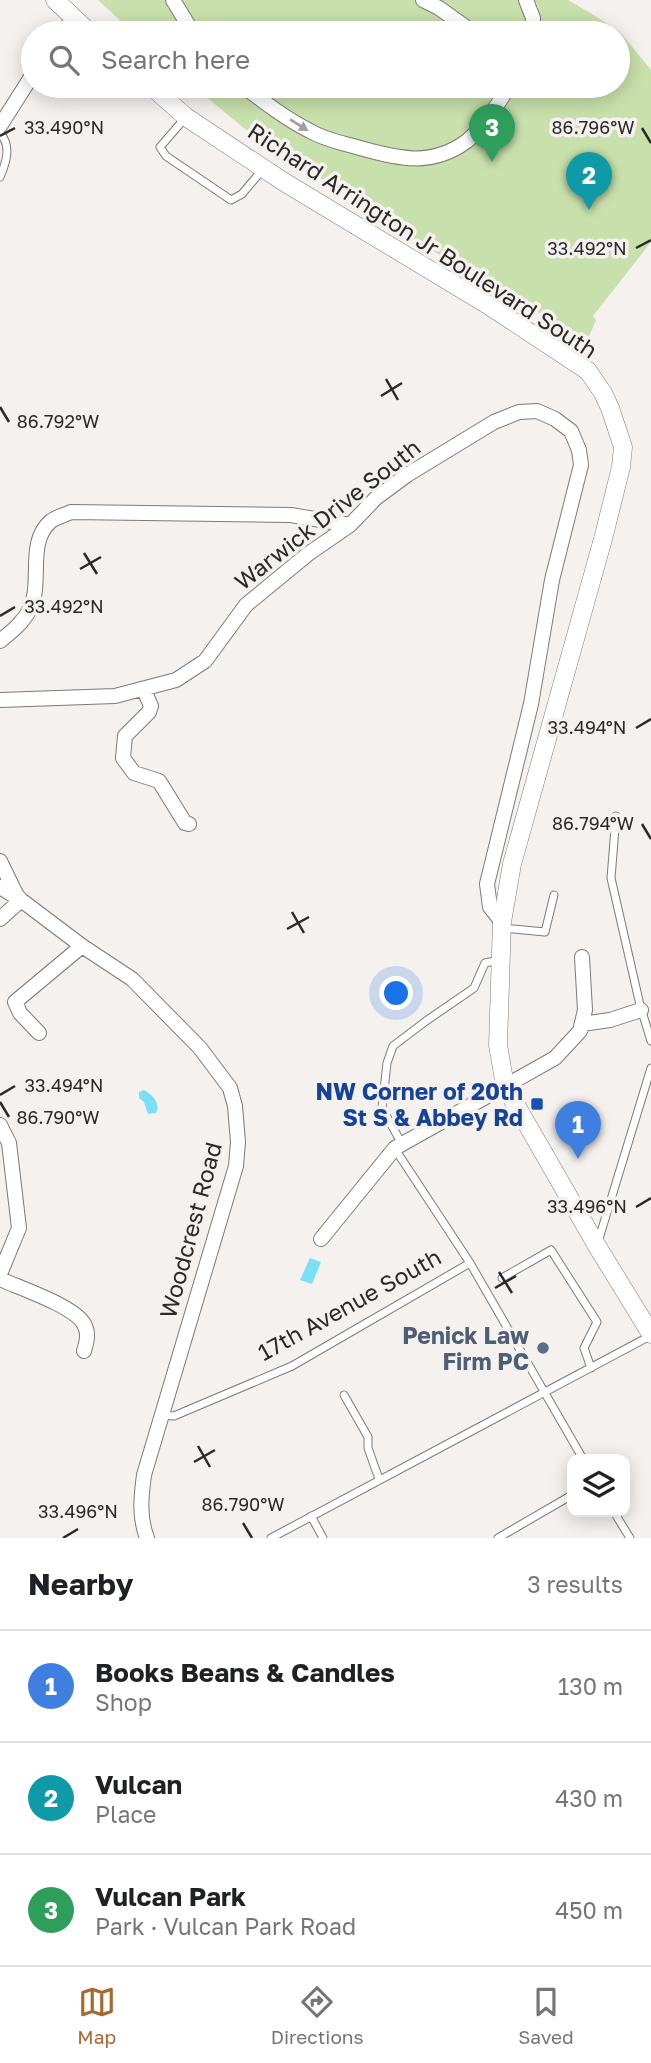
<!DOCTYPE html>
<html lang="en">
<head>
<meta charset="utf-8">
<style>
	body { margin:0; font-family:"Golos Text",sans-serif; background:#f6f6f6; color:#202124 }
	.controls { position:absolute; right:21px; bottom:21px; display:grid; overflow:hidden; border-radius:14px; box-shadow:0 4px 18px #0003 }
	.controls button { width:63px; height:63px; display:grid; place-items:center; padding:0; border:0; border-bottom:2px solid #e0e0e0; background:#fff; color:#202124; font:35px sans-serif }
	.you { position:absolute; left:397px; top:994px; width:24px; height:24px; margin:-18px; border:5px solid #fff; border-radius:50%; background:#1a73e8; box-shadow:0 0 0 10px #1a73e833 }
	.badge { display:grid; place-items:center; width:46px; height:46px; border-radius:50%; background:#a7692f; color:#fff; font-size:23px; font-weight:700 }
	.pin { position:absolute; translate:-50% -58px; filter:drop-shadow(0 2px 4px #0008) }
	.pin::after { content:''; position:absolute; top:37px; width:24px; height:21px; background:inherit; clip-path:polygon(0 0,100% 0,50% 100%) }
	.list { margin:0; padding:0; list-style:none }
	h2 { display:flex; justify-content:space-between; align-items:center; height:91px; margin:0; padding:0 28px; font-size:30px }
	h2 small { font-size:23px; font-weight:400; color:#757577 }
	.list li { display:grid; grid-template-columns:46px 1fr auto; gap:21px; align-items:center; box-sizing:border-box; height:112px; padding:0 28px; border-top:2px solid #e0e0e0 }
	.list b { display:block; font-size:26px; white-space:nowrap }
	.list p { margin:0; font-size:23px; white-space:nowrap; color:#757577 }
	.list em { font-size:23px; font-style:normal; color:#757577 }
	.icon { flex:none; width:38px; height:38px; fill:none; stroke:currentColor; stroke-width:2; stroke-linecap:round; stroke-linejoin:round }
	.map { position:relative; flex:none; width:651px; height:1538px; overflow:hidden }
	.search { position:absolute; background:#fff; box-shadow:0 4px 18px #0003; left:21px; right:21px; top:21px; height:77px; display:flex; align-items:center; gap:18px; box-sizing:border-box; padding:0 24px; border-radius:38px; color:#757577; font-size:26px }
	.sheet { height:427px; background:#fff }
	nav { display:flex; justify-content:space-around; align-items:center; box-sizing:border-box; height:98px; border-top:2px solid #e0e0e0; background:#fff; font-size:19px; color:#757577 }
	nav a { display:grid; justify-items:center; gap:4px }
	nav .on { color:#a7692f }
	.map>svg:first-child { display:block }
</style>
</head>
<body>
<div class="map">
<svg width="651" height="1538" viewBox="0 0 651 1538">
	<rect width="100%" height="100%" fill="#f4f1ee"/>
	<path fill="#c8e0ab" d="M98 0H522L524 10 539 8 534 0H568L592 14 620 32 651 70V242L593 316 596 320 588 339 504 294 412 238 245 129 193 86H223L232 93 224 86H618V33H134Z"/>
	<path fill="#7bdff5" d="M144 1090C153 1095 161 1104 156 1113L148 1114 144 1102 139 1098V1092Z
		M310 1258 321 1262 312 1284 300 1280Z"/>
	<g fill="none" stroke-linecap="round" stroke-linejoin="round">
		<g stroke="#7d7a77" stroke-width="9">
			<path id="service" d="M186 117 160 147 166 156 231 200 242 194 263 169
				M0 133C12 146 6 163 0 177
				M616 816 611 878 640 1005 651 1041
				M503 928 545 932 554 895
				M402 1144 382 1108 387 1063 393 1046 426 1021 474 988 485 963 500 960
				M395 1149 470 1263 583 1459
				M598 1242 651 1068
				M502 1278 551 1250 597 1322 584 1348 591 1368
				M344 1395 368 1437V1448L379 1479
				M162 1415 174 1416 292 1366 470 1263
				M614 1512 630 1538
				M311 1516 323 1538
				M271 1538 650 1336
				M498 1538 572 1495"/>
		</g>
		<g stroke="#7d7a77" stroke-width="16">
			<path id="minor" d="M173 0 193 33
				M423 0 439 8 474 33
				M526 0 533 18 532 33
				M62 33 73 19
				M243 86C264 102 286 119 310 131 325 140 343 143 360 148 399 159 432 167 467 141 484 127 498 104 509 86
				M0 126 33 74
				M0 641C11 632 23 623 30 609 43 582 26 542 51 521 56 517 65 515 71 512L291 515 350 525
				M144 690 151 706 149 712 125 736 123 758 134 773 159 781 185 823 189 824
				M0 700 115 696 176 680 205 661 246 605 308 554 350 525 376 498 407 475 494 422 519 412 537 411 555 419 571 431 579 450 581 465 552 580 531 704 487 884 490 907 502 922
				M0 861 16 894 21 900 82 946 132 979 200 1048 230 1088 235 1106 238 1142 236 1166 144 1475C141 1497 139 1517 147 1538
				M0 887 21 900 0 919
				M582 1024 610 1020 641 1010
				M39 1033 20 1013 15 1002 82 946
				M0 1125 9 1143 19 1228 0 1274
				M321 1239 395 1148 555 1058 580 1031 585 1010 582 957
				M0 1279C20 1288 74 1306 84 1324 89 1333 87 1341 84 1351"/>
		</g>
		<g stroke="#7d7a77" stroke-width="19">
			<path id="tertiary" d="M55 0 90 33
				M151 86 186 117 284 182 488 305 588 371 603 393 610 408 623 447 621 467 603 539 512 864 502 922 498 1045 505 1086 597 1246 651 1334"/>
		</g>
		<use href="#service" stroke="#fff" stroke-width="7"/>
		<use href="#minor" stroke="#fff" stroke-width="14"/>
		<use href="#tertiary" stroke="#fff" stroke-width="18"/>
	</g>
	<defs><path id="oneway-solid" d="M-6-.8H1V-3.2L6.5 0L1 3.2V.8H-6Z" transform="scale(1.75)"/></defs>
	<use fill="#a09f9f" href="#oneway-solid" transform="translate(299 125) rotate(32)"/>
	<path fill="none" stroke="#2c2a29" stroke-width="2.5" d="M642 128 651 143M0 136 15 128M636 248 651 240M386 379 398 400M381 396 402 383M0 407 9 422M84 553 97 574M80 569 101 557M0 616 15 607M636 728 651 719M642 824 651 839M292 912 304 933M287 929 309 917M0 1095 15 1086M0 1102 9 1117M636 1207 651 1198M499 1272 512 1293M495 1288 516 1276M198 1446 210 1467M194 1462 215 1450M243 1523 252 1538M63 1538 78 1529"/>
	<rect fill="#1a4fb4" stroke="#f4f1ee" stroke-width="2.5" x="530" y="1097" width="14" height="14" rx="3.5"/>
	<circle fill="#5c6f8a" stroke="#f4f1ee" stroke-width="2.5" cx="543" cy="1348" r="7"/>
	<g text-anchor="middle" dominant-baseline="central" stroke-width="7" stroke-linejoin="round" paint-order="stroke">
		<g font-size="23" fill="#2c2a29" stroke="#f4f1ee">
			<text transform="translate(423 240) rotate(33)">Richard Arrington Jr Boulevard South</text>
			<text transform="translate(327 514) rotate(-38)">Warwick Drive South</text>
			<text transform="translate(190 1230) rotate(-75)">Woodcrest Road</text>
			<text transform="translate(349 1304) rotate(-29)">17th Avenue South</text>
		</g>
		<g font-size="23" font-weight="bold" fill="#164399" stroke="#f4f1ee" text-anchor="end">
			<text x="523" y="1091">NW Corner of 20th<tspan x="523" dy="26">St S &amp; Abbey Rd</tspan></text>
		</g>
		<g font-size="23" font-weight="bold" fill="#4e5e75" stroke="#f4f1ee" text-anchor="end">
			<text x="529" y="1335">Penick Law<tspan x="529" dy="26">Firm PC</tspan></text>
		</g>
	</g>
	<g font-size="18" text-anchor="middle" fill="#2c2a29" stroke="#f4f1ee" stroke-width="7" stroke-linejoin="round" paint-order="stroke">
		<text x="64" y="134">33.490°N</text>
		<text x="593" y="134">86.796°W</text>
		<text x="587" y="255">33.492°N</text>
		<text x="58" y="428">86.792°W</text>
		<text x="64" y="613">33.492°N</text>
		<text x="587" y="734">33.494°N</text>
		<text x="593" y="830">86.794°W</text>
		<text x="64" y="1092">33.494°N</text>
		<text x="58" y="1124">86.790°W</text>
		<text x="587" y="1213">33.496°N</text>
		<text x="243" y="1511">86.790°W</text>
		<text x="78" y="1518">33.496°N</text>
	</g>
</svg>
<div class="controls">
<button><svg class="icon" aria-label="layers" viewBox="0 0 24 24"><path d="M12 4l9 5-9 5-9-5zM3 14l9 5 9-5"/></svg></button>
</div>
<div class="you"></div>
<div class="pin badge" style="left:578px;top:1159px;background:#3f7fe0">1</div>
<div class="pin badge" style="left:589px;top:210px;background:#0f9aa8">2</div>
<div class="pin badge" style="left:492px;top:162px;background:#2e9e5b">3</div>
<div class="search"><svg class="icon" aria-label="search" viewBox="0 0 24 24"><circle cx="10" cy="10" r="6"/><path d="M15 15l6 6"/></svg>Search here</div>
</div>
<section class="sheet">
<h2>Nearby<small>3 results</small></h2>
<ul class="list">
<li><span class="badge" style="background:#3f7fe0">1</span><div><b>Books Beans &amp; Candles</b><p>Shop</p></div><em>130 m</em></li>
<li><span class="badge" style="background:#0f9aa8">2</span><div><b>Vulcan</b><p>Place</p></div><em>430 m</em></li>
<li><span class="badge" style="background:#2e9e5b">3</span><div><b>Vulcan Park</b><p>Park · Vulcan Park Road</p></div><em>450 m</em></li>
</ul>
</section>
<nav>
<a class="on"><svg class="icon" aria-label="map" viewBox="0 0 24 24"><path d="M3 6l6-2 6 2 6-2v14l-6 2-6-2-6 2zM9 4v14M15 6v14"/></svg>Map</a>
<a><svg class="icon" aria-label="directions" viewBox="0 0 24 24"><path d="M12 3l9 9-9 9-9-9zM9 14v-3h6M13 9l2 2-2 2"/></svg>Directions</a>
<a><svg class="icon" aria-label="saved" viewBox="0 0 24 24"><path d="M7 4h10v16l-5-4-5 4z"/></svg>Saved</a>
</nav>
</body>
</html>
